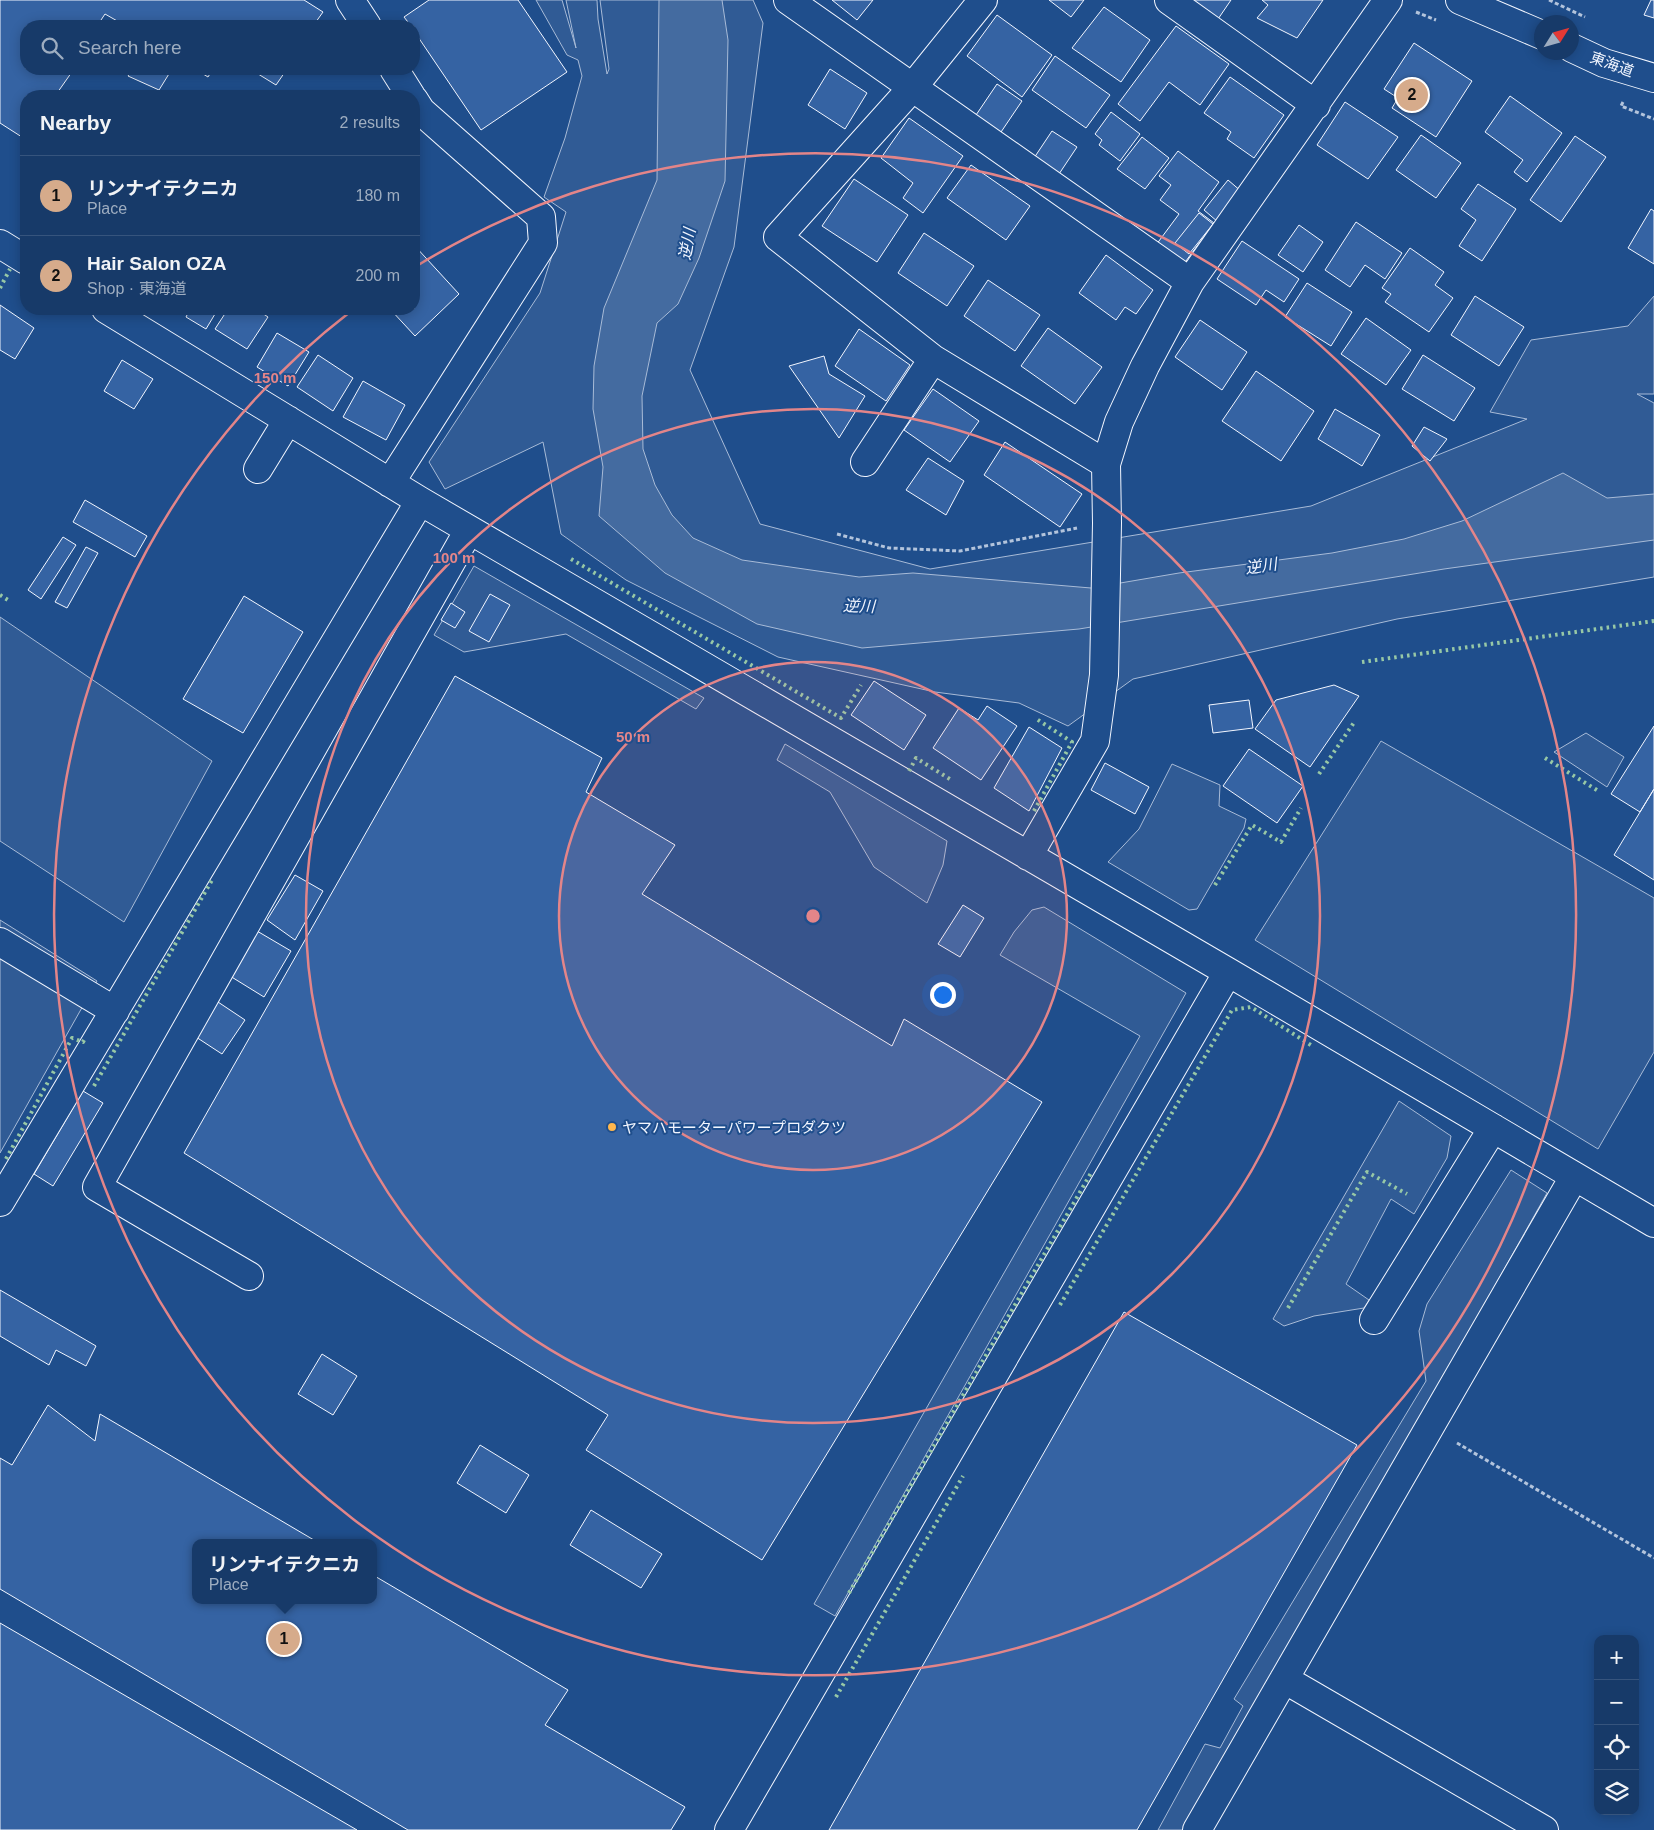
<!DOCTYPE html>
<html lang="en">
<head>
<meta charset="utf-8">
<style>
	body { margin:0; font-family:Arial,"Noto Sans JP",sans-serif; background:#244571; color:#f1f3f6 }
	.controls { position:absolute; right:15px; bottom:15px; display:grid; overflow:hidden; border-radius:10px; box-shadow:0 2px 12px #0003 }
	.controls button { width:45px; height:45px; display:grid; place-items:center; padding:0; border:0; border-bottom:1px solid #36547d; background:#173a69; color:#f1f3f6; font:25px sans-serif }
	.compass { position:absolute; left:1534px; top:15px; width:45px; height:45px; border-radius:50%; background:#173a69; box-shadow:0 2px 12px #0003; rotate:53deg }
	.you { position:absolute; left:942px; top:994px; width:18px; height:18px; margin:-12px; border:4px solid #fff; border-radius:50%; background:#1a73e8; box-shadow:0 0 0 8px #1a73e833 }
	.badge { display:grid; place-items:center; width:32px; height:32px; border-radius:50%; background:#d6ab8b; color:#111; font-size:16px; font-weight:700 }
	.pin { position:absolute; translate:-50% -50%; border:2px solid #fff; box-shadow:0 1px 5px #0006 }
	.popup { position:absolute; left:192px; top:1539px; width:185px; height:65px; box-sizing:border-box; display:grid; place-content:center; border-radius:10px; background:#173a69; filter:drop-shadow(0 1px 4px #0005); font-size:16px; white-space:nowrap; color:#9eadc0 }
	.popup b { font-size:19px; color:#f1f3f6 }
	.popup::after { content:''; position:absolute; left:50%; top:100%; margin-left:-10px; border:10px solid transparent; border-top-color:#173a69 }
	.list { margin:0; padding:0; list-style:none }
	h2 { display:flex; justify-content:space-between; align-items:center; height:65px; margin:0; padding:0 20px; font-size:21px }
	h2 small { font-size:16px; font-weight:400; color:#9eadc0 }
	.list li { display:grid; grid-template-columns:32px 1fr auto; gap:15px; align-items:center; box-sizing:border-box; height:80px; padding:0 20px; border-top:1px solid #36547d }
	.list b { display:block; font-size:19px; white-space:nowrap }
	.list p { margin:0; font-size:16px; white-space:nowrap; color:#9eadc0 }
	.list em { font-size:16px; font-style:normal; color:#9eadc0 }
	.icon { flex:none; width:28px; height:28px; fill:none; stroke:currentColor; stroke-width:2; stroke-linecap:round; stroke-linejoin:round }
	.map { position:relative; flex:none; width:1654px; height:1830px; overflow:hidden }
	.search { position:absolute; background:#173a69; box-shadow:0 2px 12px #0003; left:20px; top:20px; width:400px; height:55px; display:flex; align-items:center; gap:12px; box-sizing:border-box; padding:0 18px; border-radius:20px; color:#9eadc0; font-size:19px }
	.panel { position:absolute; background:#173a69; box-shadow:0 2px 12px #0003; left:20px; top:90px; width:400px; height:225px; border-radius:20px }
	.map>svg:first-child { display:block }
</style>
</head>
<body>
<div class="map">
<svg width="1654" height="1830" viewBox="0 0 1654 1830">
	<rect width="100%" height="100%" fill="#1f4e8c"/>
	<path fill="#305b95" stroke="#a8bbd7" d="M536 0H562L576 48 566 0H597L598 19 607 74 609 69 600 0H753L763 23 734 247 690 370 760 524 930 569 1311 506 1527 419 1490 412 1531 340 1628 326 1654 296V394H1637L1654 403V577L1397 619 1133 679 1068 726 1019 703 935 692 778 657 626 580 561 534 543 442 445 489 429 462 540 293 566 212 544 197 565 138 582 76 578 60 567 55Z
		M474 566 704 698 696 709 566 634 464 652 434 635Z
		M0 617 212 761 124 922 0 841Z
		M1586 733 1624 757 1607 787 1554 752Z
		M1381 741 1654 898V1052L1598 1149 1255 940Z
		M785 744 947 841 943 865 927 903 874 867 830 792 777 760Z
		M1172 764 1220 785 1219 806 1246 819 1244 828 1197 909 1189 910 1108 862 1139 829Z
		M1044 907 1186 993 835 1616 814 1604 1140 1036 1000 955 1014 932 1032 910Z
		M0 920 97 981 0 1153Z
		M1399 1101 1451 1136 1447 1158 1414 1214 1391 1199 1346 1284 1369 1300 1364 1308 1314 1316 1284 1326 1273 1319Z
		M1511 1170 1547 1193 1189 1830H1158L1205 1744 1220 1748 1243 1706 1234 1699 1426 1381 1419 1331 1427 1304Z"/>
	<path fill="#446ba0" stroke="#a8bbd7" d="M659 0H722L728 40 725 181 699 258 678 304 657 323 642 396 643 449 655 485 672 515 693 538 742 560 859 577 913 573 1091 588 1179 573 1332 553 1404 539 1462 521 1563 473 1607 498 1654 494V540L1444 569 1079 629 862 648 757 624 665 573 599 516 603 467 593 409 594 366 604 308 657 180Z"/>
	<path fill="#3563a3" stroke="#f2f6ff" d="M0 0H304L323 12 313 26H126L105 14 97 26H26V69H74L55 96H26L25 139 0 123Z
		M429 0H518L567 72 481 130 414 31V26H411L404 17Z
		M832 0H873L857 20Z
		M1049 0H1084L1071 17Z
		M1195 0H1231L1216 22 1192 4Z
		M1262 0H1323L1297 38 1257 18 1268 5Z
		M1651 0H1654V18L1644 15Z
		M1104 7 1150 40 1121 82 1072 48Z
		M997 15 1052 55 1022 97 967 56Z
		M1176 26 1229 64 1200 105 1169 82 1140 121 1118 104Z
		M1414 43 1472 81 1436 137 1392 108 1398 98 1384 89Z
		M1055 56 1110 95 1086 128 1032 90Z
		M133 69H172L159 90 128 76Z
		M195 69H213L208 77Z
		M250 69H287L276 85Z
		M830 69 867 93 845 129 808 105Z
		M1230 77 1284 115 1254 158 1227 139 1231 132 1204 113Z
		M997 84 1022 101 999 135 974 118Z
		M1510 96 1562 133 1527 182 1514 172 1523 160 1485 132Z
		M1345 102 1398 137 1368 179 1317 145Z
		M1111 112 1140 134 1120 161 1099 145 1102 140 1095 134Z
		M909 118 963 156 923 213 903 198 913 183 881 158Z
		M1052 131 1077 147 1059 174 1034 158Z
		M1421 135 1461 163 1436 198 1396 170Z
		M1575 136 1606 157 1561 222 1530 200Z
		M1142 137 1169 158 1145 189 1117 169Z
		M1178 151 1219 182 1198 211 1214 223 1183 265 1156 245 1179 214 1160 200 1171 185 1159 176Z
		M971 165 1030 206 1006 240 947 198Z
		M854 179 908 215 877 262 822 226Z
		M1228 180 1242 192 1218 222 1204 210Z
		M1478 184 1516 209 1482 261 1459 246 1476 220 1461 209Z
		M1651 209 1654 211V264L1628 248Z
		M1199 213 1213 224 1189 254 1175 243Z
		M1356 222 1402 253 1385 279 1365 265 1350 287 1325 270Z
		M1299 225 1323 242 1303 272 1278 255Z
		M924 233 974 266 947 306 898 273Z
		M1242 241 1299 279 1284 302 1266 290 1256 305 1217 279Z
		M414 245 459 294 415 336 390 309H414Z
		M1410 248 1444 272 1435 285 1453 298 1429 332 1385 302 1391 294 1382 288Z
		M1106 255 1153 290 1136 314 1125 307 1116 320 1079 293Z
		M988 280 1040 315 1015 351 964 316Z
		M1307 283 1352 312 1331 346 1285 317Z
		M1475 296 1524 327 1499 366 1451 335Z
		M0 305 34 328 15 359 0 350Z
		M190 309H218L206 329 186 317Z
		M228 309H256L268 317 247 349 215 329Z
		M1366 318 1411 350 1386 385 1341 354Z
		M1200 320 1247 352 1222 390 1175 357Z
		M1048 328 1102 367 1075 404 1021 366Z
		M859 329 910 365 886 401 835 366Z
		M277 333 309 352 288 386 257 367Z
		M318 355 353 378 333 411 297 387Z
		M1423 355 1475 388 1454 421 1402 389Z
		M824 356 829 374 865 396 839 438 789 366Z
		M122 360 153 379 134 409 104 391Z
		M1256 371 1314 411 1281 461 1222 421Z
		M363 381 405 405 386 440 343 417Z
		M933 389 979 421 950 462 904 430Z
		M1335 409 1380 435 1362 466 1318 439Z
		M1424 427 1447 439 1430 461 1412 446Z
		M1005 442 1082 494 1060 527 984 475Z
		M928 458 964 481 946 515 906 490Z
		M85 500 147 536 135 557 73 522Z
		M63 537 76 545 41 599 28 590Z
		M86 547 98 553 67 608 55 602Z
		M490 594 510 605 489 642 469 631Z
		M244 596 303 632 243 733 183 699Z
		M451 603 465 612 455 628 441 620Z
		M455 676 602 758 586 792 675 845 642 894 892 1046 904 1019 1042 1102 762 1560 586 1450 608 1415 184 1153Z
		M874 681 926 715 904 750 851 715Z
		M1334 685 1359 696 1310 767 1255 729 1276 700Z
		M1249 700 1253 728 1213 733 1209 705Z
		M987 706 1017 726 981 780 933 748 959 708 978 720Z
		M1654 726V789L1640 812 1611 794Z
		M1029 727 1062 748 1029 811 994 788Z
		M1249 749 1303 786 1277 823 1223 786Z
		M1105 763 1149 787 1135 814 1091 790Z
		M1654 789V880L1614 855Z
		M295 875 323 891 295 940 267 920Z
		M963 905 984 918 960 957 938 944Z
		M257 931 291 951 264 997 230 976Z
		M218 1002 245 1020 222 1054 196 1037Z
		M83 1091 103 1103 53 1186 34 1174Z
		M0 1290 96 1346 86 1366 56 1350 49 1365 0 1336Z
		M1124 1312 1357 1445 1137 1830H829Z
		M322 1354 357 1376 333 1415 298 1394Z
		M48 1405 95 1441 100 1414 319 1543H195V1600H373V1575L568 1690 545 1725 685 1807 671 1830H408L0 1589V1458L12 1465Z
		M480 1445 529 1475 506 1513 457 1483Z
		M591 1510 662 1554 641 1588 570 1545Z
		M0 1623 357 1830H0Z"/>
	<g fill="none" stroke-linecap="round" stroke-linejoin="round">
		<g stroke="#f2f6ff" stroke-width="30">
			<path id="minor" d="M350 0 367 26
				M788 0 1190 282
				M983 0 912 88 778 237 933 359 1106 464
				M1169 0 1316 105
				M394 69 411 96
				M0 244 26 260
				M106 309 420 501 1228 972 1654 1223
				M865 462 933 359
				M258 469 288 420
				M390 483 543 243 541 217 421 111 414 100
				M1028 856 1095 741 1104 675 1107 523 1106 464 1119 422 1145 366 1190 282 1388 0
				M0 942 115 1011
				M0 1202 420 501
				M249 1276 97 1187 469 530
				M1374 1320 1493 1128
				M1284 1679 1544 1830
				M729 1830 1228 972
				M1197 1830 1574 1177"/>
		</g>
		<g stroke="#f2f6ff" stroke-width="30">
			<path id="major" d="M1460 0 1542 35
				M1572 48 1604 63 1654 78"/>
		</g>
		<path stroke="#b3c4dc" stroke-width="3" stroke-dasharray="4 2.5" stroke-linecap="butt" d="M1549 0 1585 17
			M1416 12 1436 20
			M1623 102 1621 106 1654 119
			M837 534 889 548 960 551 1077 528
			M1457 1443 1654 1558"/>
		<use href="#minor" stroke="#1f4e8c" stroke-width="28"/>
		<use href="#major" stroke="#1f4e8c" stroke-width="28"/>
		<path stroke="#97c8a6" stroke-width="4" stroke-dasharray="2.5 4" stroke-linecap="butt" d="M0 288 10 269
			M571 559 841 718 861 685
			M0 595 8 600
			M1362 662 1654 621
			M1545 758 1600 792
			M909 771 916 758 953 781
			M1319 774 1355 721
			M1034 811 1072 742 1035 718
			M1215 885 1252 825 1281 842 1301 808
			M94 1086 212 880
			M6 1159 72 1038 83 1042 84 1040
			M1060 1305 1232 1010 1251 1007 1314 1047
			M1288 1308 1367 1172 1407 1194
			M849 1593 1091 1173
			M836 1697 963 1476"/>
	</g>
	<circle cx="813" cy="916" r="254" fill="#e38589" fill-opacity=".12"/>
	<g fill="none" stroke="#e38589" stroke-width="2.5">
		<circle cx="813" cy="916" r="254"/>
		<circle cx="813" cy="916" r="507"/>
		<path d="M415 267A761 761 0 1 1 350 312"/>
	</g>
	<circle fill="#ffb74d" stroke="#1f4e8c" stroke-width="2" cx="612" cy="1127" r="5"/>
	<g text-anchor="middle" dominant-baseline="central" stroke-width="4" stroke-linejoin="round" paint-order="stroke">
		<g font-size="15" fill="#f2f6ff" stroke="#1f4e8c">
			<text transform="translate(1612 64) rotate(20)">東海道</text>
		</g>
		<g font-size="15" fill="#f2f6ff" stroke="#1f4e8c" text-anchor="start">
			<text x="622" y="1127">ヤマハモーターパワープロダクツ</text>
		</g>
		<g font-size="16" font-style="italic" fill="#f2f6ff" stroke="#1f4e8c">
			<text transform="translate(687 244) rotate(-80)">逆川</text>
			<text transform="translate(1261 566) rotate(-8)">逆川</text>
			<text transform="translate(859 606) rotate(2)">逆川</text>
		</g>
	</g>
	<circle cx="813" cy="916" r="8" fill="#e38589" stroke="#1f4e8c" stroke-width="2.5"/>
	<g font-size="15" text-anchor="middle" font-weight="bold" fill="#e38589" stroke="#1f4e8c" stroke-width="4" stroke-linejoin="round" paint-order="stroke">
		<text x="275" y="383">150 m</text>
		<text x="454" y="563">100 m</text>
		<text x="633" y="742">50 m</text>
	</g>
</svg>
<div class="controls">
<button>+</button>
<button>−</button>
<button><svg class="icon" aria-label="locate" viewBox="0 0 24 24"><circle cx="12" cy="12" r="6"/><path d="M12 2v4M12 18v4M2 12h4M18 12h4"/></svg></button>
<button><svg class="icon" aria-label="layers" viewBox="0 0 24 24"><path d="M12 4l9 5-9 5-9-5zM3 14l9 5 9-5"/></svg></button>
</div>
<svg class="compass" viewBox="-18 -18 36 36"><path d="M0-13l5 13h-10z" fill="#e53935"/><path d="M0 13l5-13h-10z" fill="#9eadc0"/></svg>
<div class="you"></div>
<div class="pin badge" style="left:284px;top:1639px">1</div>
<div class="popup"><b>リンナイテクニカ</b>Place</div>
<div class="pin badge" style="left:1412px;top:95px">2</div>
<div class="search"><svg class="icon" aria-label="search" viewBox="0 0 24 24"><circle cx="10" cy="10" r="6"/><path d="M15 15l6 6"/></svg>Search here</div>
<section class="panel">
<h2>Nearby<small>2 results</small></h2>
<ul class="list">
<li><span class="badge">1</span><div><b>リンナイテクニカ</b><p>Place</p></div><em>180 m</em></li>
<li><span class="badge">2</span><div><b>Hair Salon OZA</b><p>Shop · 東海道</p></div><em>200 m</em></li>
</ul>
</section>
</div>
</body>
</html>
